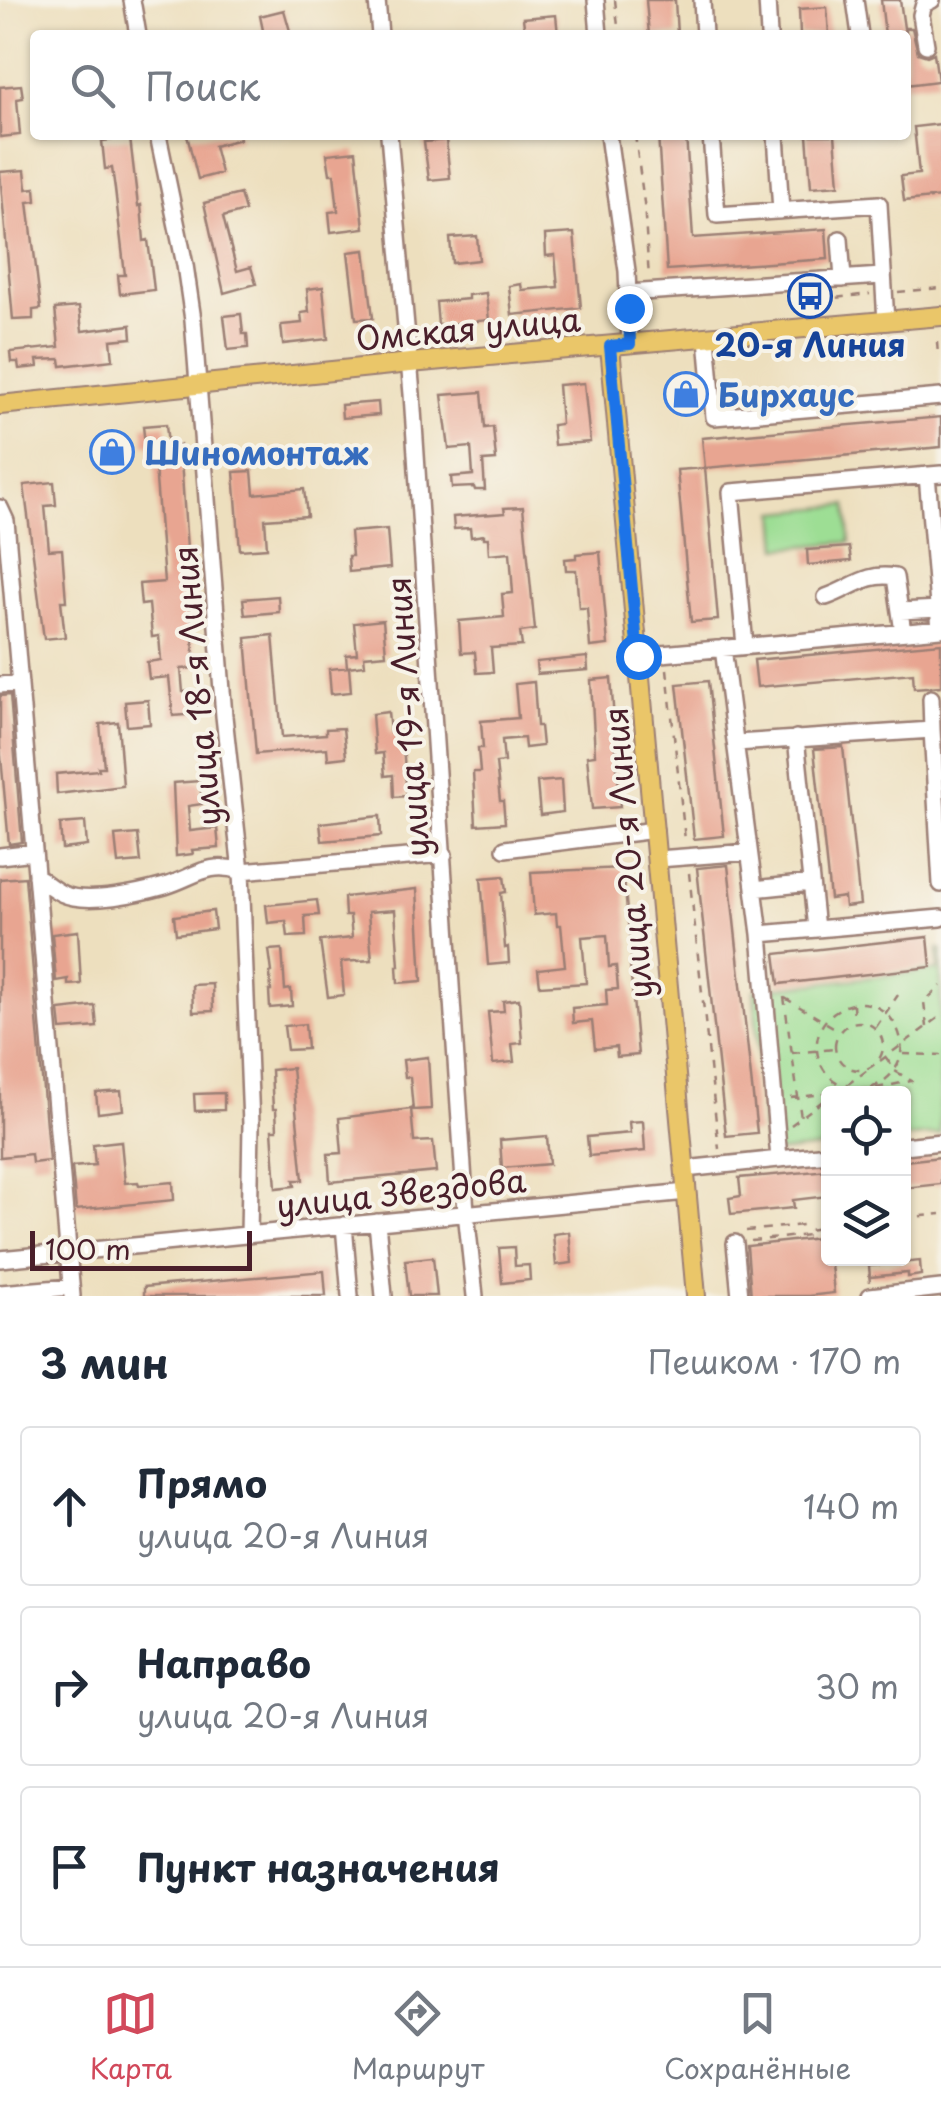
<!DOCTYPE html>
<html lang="ru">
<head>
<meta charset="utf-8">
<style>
	body { margin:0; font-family:"Playpen Sans",sans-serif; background:#f6f6f7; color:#1f2937 }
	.controls { position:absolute; right:30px; bottom:30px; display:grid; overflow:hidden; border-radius:10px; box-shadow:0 2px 8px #0004 }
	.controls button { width:90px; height:90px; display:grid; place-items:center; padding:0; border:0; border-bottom:2px solid #e0e1e3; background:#fff; color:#1f2937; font:50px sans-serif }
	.scale { position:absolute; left:30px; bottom:25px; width:222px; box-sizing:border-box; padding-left:10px; border:5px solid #4a1f2b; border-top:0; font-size:28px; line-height:35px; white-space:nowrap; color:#4a1f2b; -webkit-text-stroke:8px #f7f3e8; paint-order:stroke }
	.stop { position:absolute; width:30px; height:30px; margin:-22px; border:8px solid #1a73e8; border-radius:50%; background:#fff }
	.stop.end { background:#1a73e8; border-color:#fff; box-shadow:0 2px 10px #0008 }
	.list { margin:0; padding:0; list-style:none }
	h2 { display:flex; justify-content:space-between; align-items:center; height:130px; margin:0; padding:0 40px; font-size:42px }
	h2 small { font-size:32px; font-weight:400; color:#747a83 }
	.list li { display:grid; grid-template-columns:65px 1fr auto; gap:30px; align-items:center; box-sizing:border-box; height:160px; margin:0 20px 20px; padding:0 20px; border:2px solid #e0e1e3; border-radius:10px }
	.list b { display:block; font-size:38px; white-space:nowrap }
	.list p { margin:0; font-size:32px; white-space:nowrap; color:#747a83 }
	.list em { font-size:32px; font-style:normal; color:#747a83 }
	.icon { flex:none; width:55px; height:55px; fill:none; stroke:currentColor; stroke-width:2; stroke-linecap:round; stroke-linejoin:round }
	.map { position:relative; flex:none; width:941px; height:1296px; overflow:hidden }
	.search { position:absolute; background:#fff; box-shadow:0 2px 8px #0004; left:30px; right:30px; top:30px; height:110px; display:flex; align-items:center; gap:25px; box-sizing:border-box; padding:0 35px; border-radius:10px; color:#747a83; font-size:38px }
	.sheet { height:670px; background:#fff }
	nav { display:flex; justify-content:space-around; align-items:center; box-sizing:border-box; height:140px; border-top:2px solid #e0e1e3; background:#fff; font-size:28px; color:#747a83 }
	nav a { display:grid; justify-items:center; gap:5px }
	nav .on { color:#d1495b }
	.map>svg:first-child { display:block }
</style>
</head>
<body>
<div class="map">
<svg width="941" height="1296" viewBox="0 0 941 1296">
	<rect width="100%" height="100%" fill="#f7f3e8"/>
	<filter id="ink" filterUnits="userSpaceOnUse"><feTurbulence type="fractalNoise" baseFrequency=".01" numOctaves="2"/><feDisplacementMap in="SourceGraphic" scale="20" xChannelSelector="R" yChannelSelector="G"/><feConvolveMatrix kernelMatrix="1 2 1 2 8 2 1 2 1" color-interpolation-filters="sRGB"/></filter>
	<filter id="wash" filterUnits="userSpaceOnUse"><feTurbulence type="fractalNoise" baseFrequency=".0048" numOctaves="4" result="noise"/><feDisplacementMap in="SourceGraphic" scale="40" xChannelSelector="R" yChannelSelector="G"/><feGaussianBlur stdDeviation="2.25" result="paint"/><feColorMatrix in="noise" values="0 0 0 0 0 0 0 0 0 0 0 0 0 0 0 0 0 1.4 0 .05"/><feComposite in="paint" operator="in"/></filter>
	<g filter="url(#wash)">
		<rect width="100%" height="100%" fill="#eddfbe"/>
		<path fill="#9dde94" stroke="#747e60" stroke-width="2.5" d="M847 505 850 542 779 548 776 512Z
			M938 949H941L940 1134 904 1138V1094H828V1147L765 1154 754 990 938 970Z"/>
		<g id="blocks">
			<path fill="#e8a591" d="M646 0H675L677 35H649Z
				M881 0H900L905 35H885Z
				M827 7 829 35H800L799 9Z
				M284 10 290 31 264 35 260 16Z
				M556 15 558 35H525L523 18Z
				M906 28H912L918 53 927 56 934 53 938 81 906 85Z
				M21 85 23 98 17 99 20 135 0 137V87Z
				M941 124V197L904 201 901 176 919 174 914 127Z
				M187 135H239L240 139 214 146 221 173 198 179Z
				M658 135H686L693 238 826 229 828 259 667 270Z
				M807 135H835L839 185 811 187Z
				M130 138 138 206 141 205 144 241 148 240 154 290 120 294 118 275H125L115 189 112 168 105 169 102 141Z
				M446 140 450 178 429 180 424 142Z
				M356 151 364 228 331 232 329 212 338 211 334 174H330L327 154Z
				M25 170 27 189 35 188 36 201 28 202 41 309 33 310V319L13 320 0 172Z
				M240 194 245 211 223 217 237 271 251 267 256 284 224 293 204 203Z
				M574 233 581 308 512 315 509 286 521 284 522 290 558 287 555 255 546 256 545 235Z
				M477 236 479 260 452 263 450 238Z
				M365 250 373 318 356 319 348 252Z
				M323 287 328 339 283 344 281 325 302 323 301 313 309 312 307 289Z
				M486 293 489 320 438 325 436 302 468 299V295Z
				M79 307 82 331 131 325 132 338 111 340 113 360 61 366 60 359 37 360 38 367 19 369 18 362H11L10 352 59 347 55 309Z
				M241 314 243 334H247L248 348 228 350 224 316Z
				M584 383 590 442 554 445 552 425 561 424 558 385Z
				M482 392 485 428 493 427 496 460 483 461 485 490H475L474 487 452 488 451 477 473 475 471 447 449 449 442 395Z
				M378 402 379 415 342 418 341 405Z
				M941 417V447L705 468 702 438Z
				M166 424 168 446 180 445 195 668 181 669 183 692 195 691 197 714 173 716 169 677 149 679 147 662 161 660 159 636 152 637 149 604 141 605 139 584 164 582 155 466H152L150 444 145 445 143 426Z
				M705 468 718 620 691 622 677 470Z
				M252 471 254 494 304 489 307 516 265 519 267 548 240 550 234 472Z
				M54 482 56 505 45 506 49 550 62 549 66 601H61L65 637 44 639 24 485Z
				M523 507 535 630 520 632 522 646 491 648 493 672 477 673 475 652 461 653 459 621 504 617 502 594 513 593 510 552 489 554 488 538H484V535L471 537 470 528 454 529 453 517 505 513 504 508Z
				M387 529 390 568 349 572 348 556H352L350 532Z
				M849 547 851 561 808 565 807 550Z
				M600 552 608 645 590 647 587 608H579L576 570H566L565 559 576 558V554Z
				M278 596 279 612 245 615 243 599Z
				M383 620 386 654 364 656 365 665 347 667 346 655 357 654 354 623Z
				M273 635 282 737 326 734V729L343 728 346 757 328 759 327 748 256 754 246 638Z
				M941 643V686L914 688 913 673 757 687 754 660Z
				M587 657 588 670 537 674 536 662Z
				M349 667 351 692 331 694 329 669Z
				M611 678 620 807 592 809 587 756 595 755 591 680Z
				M708 681 724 836 694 839 677 684Z
				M534 682 537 726H540L542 746 525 748 524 738 502 740 504 762 496 763 500 801H503L505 823 476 825 473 772H480L478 748H483L481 721 518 718 515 684Z
				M10 695 22 842 9 844 0 746V696Z
				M148 700 150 724 127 726 125 702Z
				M388 712 390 733 402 732 407 796 394 797 393 775 385 776 383 753 375 754 372 714Z
				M118 722 123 786 57 794 56 774 99 770 98 767H104L100 724Z
				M843 747 860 905 845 907 844 897 830 899 814 749Z
				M561 780 563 812 540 815 537 782Z
				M200 781 202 804 188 806 190 831 217 828 219 848 192 850 193 854 176 856 173 783Z
				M380 816 381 836 322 841 320 823Z
				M85 822 87 846 62 849 60 824Z
				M138 834 141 862 118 864 115 836Z
				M728 865 757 1133 726 1136 697 868Z
				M623 868 632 965H630L638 1055 617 1057 616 1047 595 1049 592 1021 573 1023 572 1008 607 1005 606 990 618 989 616 966 609 967 607 935 582 937 586 983 540 986 538 969 565 966 561 925H557L556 913 534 915 531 872Z
				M504 876 506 892 501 893 505 948 508 947 509 963 488 965 481 878Z
				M25 877 49 1161 32 1163 31 1154 0 1157V879Z
				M417 889 422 981 398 983 397 966H399L395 910 368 912 372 960 341 962 344 995 328 997 320 941 352 938 350 916H345L344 897Z
				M317 900 319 915 305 916 306 936 288 937 286 921 268 923 266 905Z
				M213 911 215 929 176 934 174 916Z
				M78 931 81 984 68 985V979L56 981 52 934Z
				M928 937 931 967 779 984 775 954Z
				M282 949 285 990 291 989 292 1006 270 1008 269 991H271L270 973 272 972 269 950Z
				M212 984 213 1011 193 1012 192 985Z
				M519 999 522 1043 512 1044 514 1062 493 1064 488 1012 504 1011 503 1001Z
				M95 1006 97 1027 61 1030 59 1010Z
				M305 1024 307 1049 287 1050 284 1026Z
				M428 1057 431 1109 413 1110 410 1077H405L403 1060Z
				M292 1068 303 1180H294L295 1186 276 1188 272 1130H277L276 1109H273L271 1070Z
				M121 1091 123 1110 98 1113 96 1093Z
				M224 1093V1110L195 1111 194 1094Z
				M411 1109 414 1142 433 1141 436 1172 330 1182 328 1154 342 1153 339 1118Z
				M643 1121 645 1151 589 1156 587 1137 630 1133 629 1122Z
				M547 1136 549 1164 502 1168 500 1140Z
				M121 1141 125 1183 138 1182 139 1185 173 1182 174 1200 76 1210 72 1167 95 1165 93 1144Z
				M941 1157V1184L904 1188V1161Z
				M828 1170V1196L793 1200 794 1208 731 1214 729 1198 741 1196 739 1178Z
				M569 1232 572 1263 556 1265 553 1234Z
				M828 1237 834 1293 808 1296H751L747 1246Z
				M514 1247 515 1266 529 1265 530 1280 502 1283 499 1248Z
				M433 1257 437 1296H409L405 1260Z
				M920 1261 921 1275 908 1277V1273L870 1277 869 1266Z
				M324 1271 326 1296H144V1287Z"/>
		</g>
	</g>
	<g filter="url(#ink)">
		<use href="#blocks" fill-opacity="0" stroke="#9c7f74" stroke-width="2.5"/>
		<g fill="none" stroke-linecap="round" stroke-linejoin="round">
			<g stroke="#9c7f74" stroke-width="20">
				<path id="minor" d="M132 0 138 35
					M377 0 380 35
					M596 0 599 35
					M702 0 704 35
					M767 0 769 35
					M855 0 860 35
					M926 45 921 15 924 4 932 0
					M158 135 185 265 193 320 224 716 241 871 251 1124 249 1235
					M389 135 412 394 466 1212 475 1296
					M608 135 627 271 630 344
					M711 135 717 215 879 204 886 322
					M776 135 781 211
					M840 239 843 279
					M628 293 882 276
					M707 338 714 417 941 397
					M927 475 940 629
					M0 508 6 521 72 1296
					M826 597C853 588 865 572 895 577L903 632
					M900 611 939 609
					M745 646 731 492 941 474
					M639 656 941 629
					M0 685 20 683
					M931 698 932 730
					M796 738 816 929
					M736 743 932 730 941 884
					M505 849 655 830
					M0 856 34 852
					M658 859 749 852
					M36 876C45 882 53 890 63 894 87 905 140 893 165 886 195 877 207 861 241 871L444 854
					M754 889 811 883
					M760 934 941 918
					M904 1146 941 1142
					M779 1159 828 1154
					M685 1169 779 1159 760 934 723 648
					M377 1222 384 1296
					M344 1225 350 1296
					M735 1243 740 1296
					M0 1259 687 1192
					M0 1293 71 1287
					M870 1296 941 1288"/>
			</g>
			<g stroke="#9c7f74" stroke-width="22">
				<path id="major" d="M610 346 696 1296
					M0 405 410 363 941 316"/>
			</g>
			<path stroke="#9c7f74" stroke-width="2.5" stroke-dasharray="8 8" stroke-linecap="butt" d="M615 0 619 35
				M635 135 644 203 649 278
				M939 209 941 228
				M898 292 941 288
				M789 300 807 301 870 294
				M937 342 938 355
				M667 669 685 840
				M689 873 719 1149
				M784 997 801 1118
				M785 998 838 1030
				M853 1004 854 1020
				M835 1046a24 24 0 1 1 48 0a24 24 0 1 1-48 0Z
				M876 1027 898 995
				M927 1027 924 1002 941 986
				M792 1053 834 1049
				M903 1054 941 1055
				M880 1061 941 1016
				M871 1088C935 1061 886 977 836 1011 804 1032 814 1080 851 1088 869 1092 893 1084 912 1081L895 1071 885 1056
				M834 1094 869 1069
				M791 1098 832 1093
				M791 1125 828 1097
				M904 1218 941 1214
				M746 1231 802 1225 808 1230
				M751 1241 808 1235V1230L828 1227
				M867 1258 870 1282"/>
			<use href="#minor" stroke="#fff" stroke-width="15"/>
			<use href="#major" stroke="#eac669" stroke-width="18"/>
		</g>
	</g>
	<g fill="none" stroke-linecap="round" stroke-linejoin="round" filter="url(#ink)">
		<path stroke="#1a73e8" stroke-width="12" d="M629 308 630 344 610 346 638 656"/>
	</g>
	<defs>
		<g id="bus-ring" transform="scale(2.25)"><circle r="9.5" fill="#f7f3e8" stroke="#1a4fb4" stroke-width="1.5"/><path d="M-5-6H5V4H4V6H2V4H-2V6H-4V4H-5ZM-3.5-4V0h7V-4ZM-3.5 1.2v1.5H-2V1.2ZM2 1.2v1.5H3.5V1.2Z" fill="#1a4fb4"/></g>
		<g id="shop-ring" transform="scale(2.25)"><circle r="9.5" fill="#f7f3e8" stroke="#3f7fe0" stroke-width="1.5"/><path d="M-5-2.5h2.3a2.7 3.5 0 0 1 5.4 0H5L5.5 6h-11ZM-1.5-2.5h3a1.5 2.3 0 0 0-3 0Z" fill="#3f7fe0"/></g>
	</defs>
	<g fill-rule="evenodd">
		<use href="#bus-ring" x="810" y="296"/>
		<use href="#shop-ring" x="686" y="394"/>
		<use href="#shop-ring" x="112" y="452"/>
	</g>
	<g text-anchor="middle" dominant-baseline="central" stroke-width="8" stroke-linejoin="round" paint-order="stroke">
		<g font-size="32" fill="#4a1f2b" stroke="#f7f3e8">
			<text transform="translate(468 328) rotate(-5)">Омская улица</text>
			<text transform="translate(196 686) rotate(-95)">улица 18-я Линия</text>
			<text transform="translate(407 717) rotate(-94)">улица 19-я Линия</text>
			<text transform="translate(627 853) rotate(-95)">улица 20-я Линия</text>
			<text transform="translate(401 1192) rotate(-6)">улица Звездова</text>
		</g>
		<g font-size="32" font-weight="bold" fill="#164399" stroke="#f7f3e8">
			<text x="810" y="344">20-я Линия</text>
		</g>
		<g font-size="32" font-weight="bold" fill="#366cbe" stroke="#f7f3e8" text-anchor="start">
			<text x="718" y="394">Бирхаус</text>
			<text x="144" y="452">Шиномонтаж</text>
		</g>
	</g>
</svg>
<div class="controls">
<button><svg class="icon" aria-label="locate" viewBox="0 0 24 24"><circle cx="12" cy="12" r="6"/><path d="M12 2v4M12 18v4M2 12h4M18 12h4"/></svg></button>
<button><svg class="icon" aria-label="layers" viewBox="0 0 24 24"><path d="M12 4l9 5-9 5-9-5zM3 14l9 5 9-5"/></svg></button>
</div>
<div class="scale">100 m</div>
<div class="stop" style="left:638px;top:656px"></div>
<div class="stop end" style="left:629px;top:308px"></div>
<div class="search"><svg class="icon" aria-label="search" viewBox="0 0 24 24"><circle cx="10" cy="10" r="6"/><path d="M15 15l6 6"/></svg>Поиск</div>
</div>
<section class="sheet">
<h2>3 мин<small>Пешком · 170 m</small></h2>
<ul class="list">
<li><svg class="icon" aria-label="ahead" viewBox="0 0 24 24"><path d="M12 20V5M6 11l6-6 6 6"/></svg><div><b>Прямо</b><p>улица 20-я Линия</p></div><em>140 m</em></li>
<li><svg class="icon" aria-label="right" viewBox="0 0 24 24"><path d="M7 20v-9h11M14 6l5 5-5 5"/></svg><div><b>Направо</b><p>улица 20-я Линия</p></div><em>30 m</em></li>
<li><svg class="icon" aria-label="arrive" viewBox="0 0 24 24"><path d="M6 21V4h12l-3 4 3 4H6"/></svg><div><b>Пункт назначения</b></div></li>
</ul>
</section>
<nav>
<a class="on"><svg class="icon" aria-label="map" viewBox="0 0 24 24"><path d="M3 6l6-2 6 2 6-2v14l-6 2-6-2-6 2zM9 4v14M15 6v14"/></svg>Карта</a>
<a><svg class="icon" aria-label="directions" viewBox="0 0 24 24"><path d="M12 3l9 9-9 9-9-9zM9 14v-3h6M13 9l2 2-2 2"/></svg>Маршрут</a>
<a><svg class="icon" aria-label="saved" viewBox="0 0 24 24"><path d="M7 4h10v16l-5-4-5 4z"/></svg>Сохранённые</a>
</nav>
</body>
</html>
